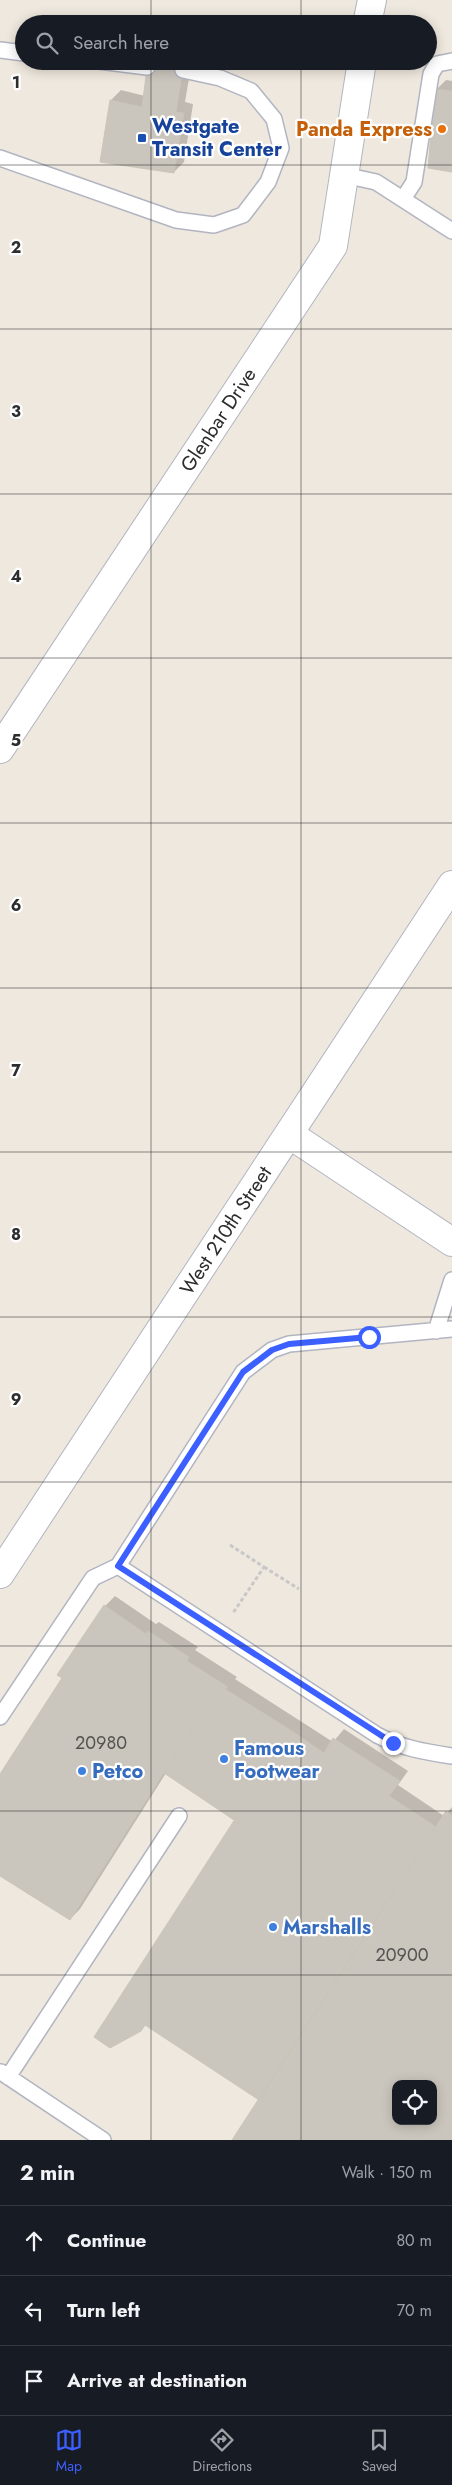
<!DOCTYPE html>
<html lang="en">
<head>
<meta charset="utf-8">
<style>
	body { margin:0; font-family:Jost,sans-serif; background:#20242c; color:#f1f3f6 }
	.controls { position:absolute; right:15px; bottom:15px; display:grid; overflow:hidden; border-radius:10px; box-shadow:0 2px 12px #0003 }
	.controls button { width:45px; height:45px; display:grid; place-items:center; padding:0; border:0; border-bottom:1px solid #363941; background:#171b24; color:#f1f3f6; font:25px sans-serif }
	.stop { position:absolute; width:15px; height:15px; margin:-11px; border:4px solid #3c5fff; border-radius:50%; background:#fff }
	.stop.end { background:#3c5fff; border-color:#fff; box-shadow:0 1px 5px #0008 }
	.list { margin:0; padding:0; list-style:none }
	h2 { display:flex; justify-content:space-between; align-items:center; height:65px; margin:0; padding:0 20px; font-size:21px }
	h2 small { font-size:16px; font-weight:400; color:#9ea1a6 }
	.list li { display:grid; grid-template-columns:32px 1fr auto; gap:15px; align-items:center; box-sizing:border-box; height:70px; padding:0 20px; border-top:1px solid #363941 }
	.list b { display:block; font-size:19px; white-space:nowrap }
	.list em { font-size:16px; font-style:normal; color:#9ea1a6 }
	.icon { flex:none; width:28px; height:28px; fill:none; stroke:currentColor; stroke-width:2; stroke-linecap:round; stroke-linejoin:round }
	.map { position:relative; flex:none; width:452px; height:2140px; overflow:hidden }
	.search { position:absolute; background:#171b24; box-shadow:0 2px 12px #0003; left:15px; right:15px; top:15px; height:55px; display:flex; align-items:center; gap:12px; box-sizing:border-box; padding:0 18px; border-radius:28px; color:#9ea1a6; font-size:19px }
	.sheet { height:275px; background:#171b24 }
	nav { display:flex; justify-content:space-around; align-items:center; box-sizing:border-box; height:70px; border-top:1px solid #363941; background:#171b24; font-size:14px; color:#9ea1a6 }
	nav a { display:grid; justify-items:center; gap:2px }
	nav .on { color:#3c5fff }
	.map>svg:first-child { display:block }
</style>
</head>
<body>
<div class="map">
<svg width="452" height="2140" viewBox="0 0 452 2140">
	<rect width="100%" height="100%" fill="#efe8de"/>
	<path fill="#0003" fill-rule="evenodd" d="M150 61H192L185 102 193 104 184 162 174 172 111 100 121 90 145 96Z
		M446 80 452 81V170L436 90Z
		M115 1596 156 1624 159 1622 198 1647 195 1650 237 1677 235 1679 333 1742 344 1729 408 1771 398 1785 444 1816 452 1807V2140H234L261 2100 146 2024 140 2030 236 1820 166 1773 80 1909 70 1919 0 1874V1776L64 1678 105 1606ZM396 2084H433V2121H396Z"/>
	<path fill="#cbc6bd" stroke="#cbc4b7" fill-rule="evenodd" d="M148 61H184L176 112 184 113 174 173 100 162 110 100 142 107Z
		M435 89 452 91V172L428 168Z
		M104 1605 146 1634 148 1631 189 1657 187 1661 228 1687 225 1689 211 1713 204 1710 70 1920 0 1876V1774L62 1678 57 1675Z
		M225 1689 292 1731 234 1820 164 1773 204 1710 211 1713Z
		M292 1731 324 1753 333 1738 400 1781 389 1796 436 1827 259 2100 145 2025 141 2031 110 2048 94 2037Z
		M446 1811 452 1816V2140H232ZM396 2084H433V2121H396Z"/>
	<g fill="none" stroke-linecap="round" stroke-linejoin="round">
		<g stroke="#b2b5c1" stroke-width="18">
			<path id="lane" d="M0 50 24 53
				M99 61 147 67
				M0 158 176 220 214 225 243 215 268 182 281 148 274 119 251 91 220 78 183 70
				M344 175 376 182 452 231
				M403 199 414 182 431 74 437 64 452 61
				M452 1329 289 1344 272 1350 243 1372 118 1566 377 1735C401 1748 425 1752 452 1756
				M436 1331 452 1280
				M0 1717 93 1578 118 1566
				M1 2072 103 2140
				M8 2077 179 1816"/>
		</g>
		<g stroke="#b2b5c1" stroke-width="30">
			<g id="street">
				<path d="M367 24 372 0"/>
				<path id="s1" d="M0 749 333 246 362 61"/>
				<path d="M289 1134 452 1242"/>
			</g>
		</g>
		<g stroke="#b2b5c1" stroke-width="30">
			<g id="secondary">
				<path id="s2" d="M0 1574 452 885"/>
			</g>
		</g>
		<path stroke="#c8c8c8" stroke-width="3" stroke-dasharray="4 2.5" stroke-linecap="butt" d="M230 1545 264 1567 233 1613
			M264 1567 299 1589"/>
		<use href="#lane" stroke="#fff" stroke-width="15"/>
		<use href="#street" stroke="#fff" stroke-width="28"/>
		<use href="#secondary" stroke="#fff" stroke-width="28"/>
	</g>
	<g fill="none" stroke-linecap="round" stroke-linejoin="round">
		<path stroke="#3c5fff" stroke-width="6" d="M369 1337 289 1344 272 1350 243 1372 118 1566 393 1743"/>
	</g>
	<path fill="none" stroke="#2d2d2d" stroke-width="1" stroke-opacity="0.55" d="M151 0V24M301 0V24M151 61V2140M301 61V2140M0 165H452M0 329H452M0 494H452M0 658H452M0 823H452M0 988H452M0 1152H452M0 1317H452M0 1482H452M0 1646H452M0 1811H452M0 1975H452"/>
	<circle fill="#e8710a" stroke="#fff" stroke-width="2" cx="442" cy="129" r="5"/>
	<rect fill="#1a4fb4" stroke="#fff" stroke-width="2" x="137" y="133" width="10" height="10" rx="2.5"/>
	<g fill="#3f7fe0" stroke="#fff" stroke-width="2">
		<circle cx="224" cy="1759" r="5"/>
		<circle cx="82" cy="1771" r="5"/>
		<circle cx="273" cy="1927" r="5"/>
	</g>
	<g text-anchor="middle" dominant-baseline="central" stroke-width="4.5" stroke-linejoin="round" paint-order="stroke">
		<g font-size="18" fill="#545351">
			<text x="101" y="1743">20980</text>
			<text x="402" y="1955">20900</text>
		</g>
		<g font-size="20" font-weight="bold" fill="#164399" stroke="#fff" text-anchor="start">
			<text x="152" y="126">Westgate<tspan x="152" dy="23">Transit Center</tspan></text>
		</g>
		<g font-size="20" font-weight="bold" fill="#c56008" stroke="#fff" text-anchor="end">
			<text x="432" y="129">Panda Express</text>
		</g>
		<g font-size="20" fill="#2d2d2d" stroke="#fff">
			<text stroke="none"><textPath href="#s1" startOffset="395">Glenbar Drive</textPath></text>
			<text stroke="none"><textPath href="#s2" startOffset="411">West 210th Street</textPath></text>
		</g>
		<g font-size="20" font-weight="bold" fill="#366cbe" stroke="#fff" text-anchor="start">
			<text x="234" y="1748">Famous<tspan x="234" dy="23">Footwear</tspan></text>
			<text x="92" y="1771">Petco</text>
			<text x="283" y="1927">Marshalls</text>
		</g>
	</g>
	<g font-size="16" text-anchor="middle" font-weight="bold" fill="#2d2d2d" stroke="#fff" stroke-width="4.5" stroke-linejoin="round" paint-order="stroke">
		<text x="16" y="88">1</text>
		<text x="16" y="253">2</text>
		<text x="16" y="417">3</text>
		<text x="16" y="582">4</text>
		<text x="16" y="746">5</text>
		<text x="16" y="911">6</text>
		<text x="16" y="1076">7</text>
		<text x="16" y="1240">8</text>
		<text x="16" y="1405">9</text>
	</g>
</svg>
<div class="controls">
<button><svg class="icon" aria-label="locate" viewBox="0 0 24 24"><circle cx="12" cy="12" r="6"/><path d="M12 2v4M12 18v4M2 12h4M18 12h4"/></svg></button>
</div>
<div class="stop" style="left:369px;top:1337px"></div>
<div class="stop end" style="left:393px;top:1743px"></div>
<div class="search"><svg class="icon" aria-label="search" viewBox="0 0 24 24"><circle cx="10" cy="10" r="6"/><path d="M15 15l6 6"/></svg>Search here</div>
</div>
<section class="sheet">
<h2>2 min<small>Walk · 150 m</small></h2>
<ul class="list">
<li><svg class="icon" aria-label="ahead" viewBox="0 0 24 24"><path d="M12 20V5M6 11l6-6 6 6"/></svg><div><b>Continue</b></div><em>80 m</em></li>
<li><svg class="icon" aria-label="left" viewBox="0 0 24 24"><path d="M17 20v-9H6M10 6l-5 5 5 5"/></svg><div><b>Turn left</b></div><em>70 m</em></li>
<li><svg class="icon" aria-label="arrive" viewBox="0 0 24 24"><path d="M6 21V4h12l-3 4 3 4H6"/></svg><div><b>Arrive at destination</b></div></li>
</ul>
</section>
<nav>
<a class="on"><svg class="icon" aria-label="map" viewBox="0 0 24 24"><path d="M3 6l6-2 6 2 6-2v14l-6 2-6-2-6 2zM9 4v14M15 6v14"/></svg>Map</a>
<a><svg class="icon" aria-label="directions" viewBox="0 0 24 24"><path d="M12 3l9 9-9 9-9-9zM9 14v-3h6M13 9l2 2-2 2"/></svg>Directions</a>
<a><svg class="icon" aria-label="saved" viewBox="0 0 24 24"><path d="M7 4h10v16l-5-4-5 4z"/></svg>Saved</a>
</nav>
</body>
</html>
